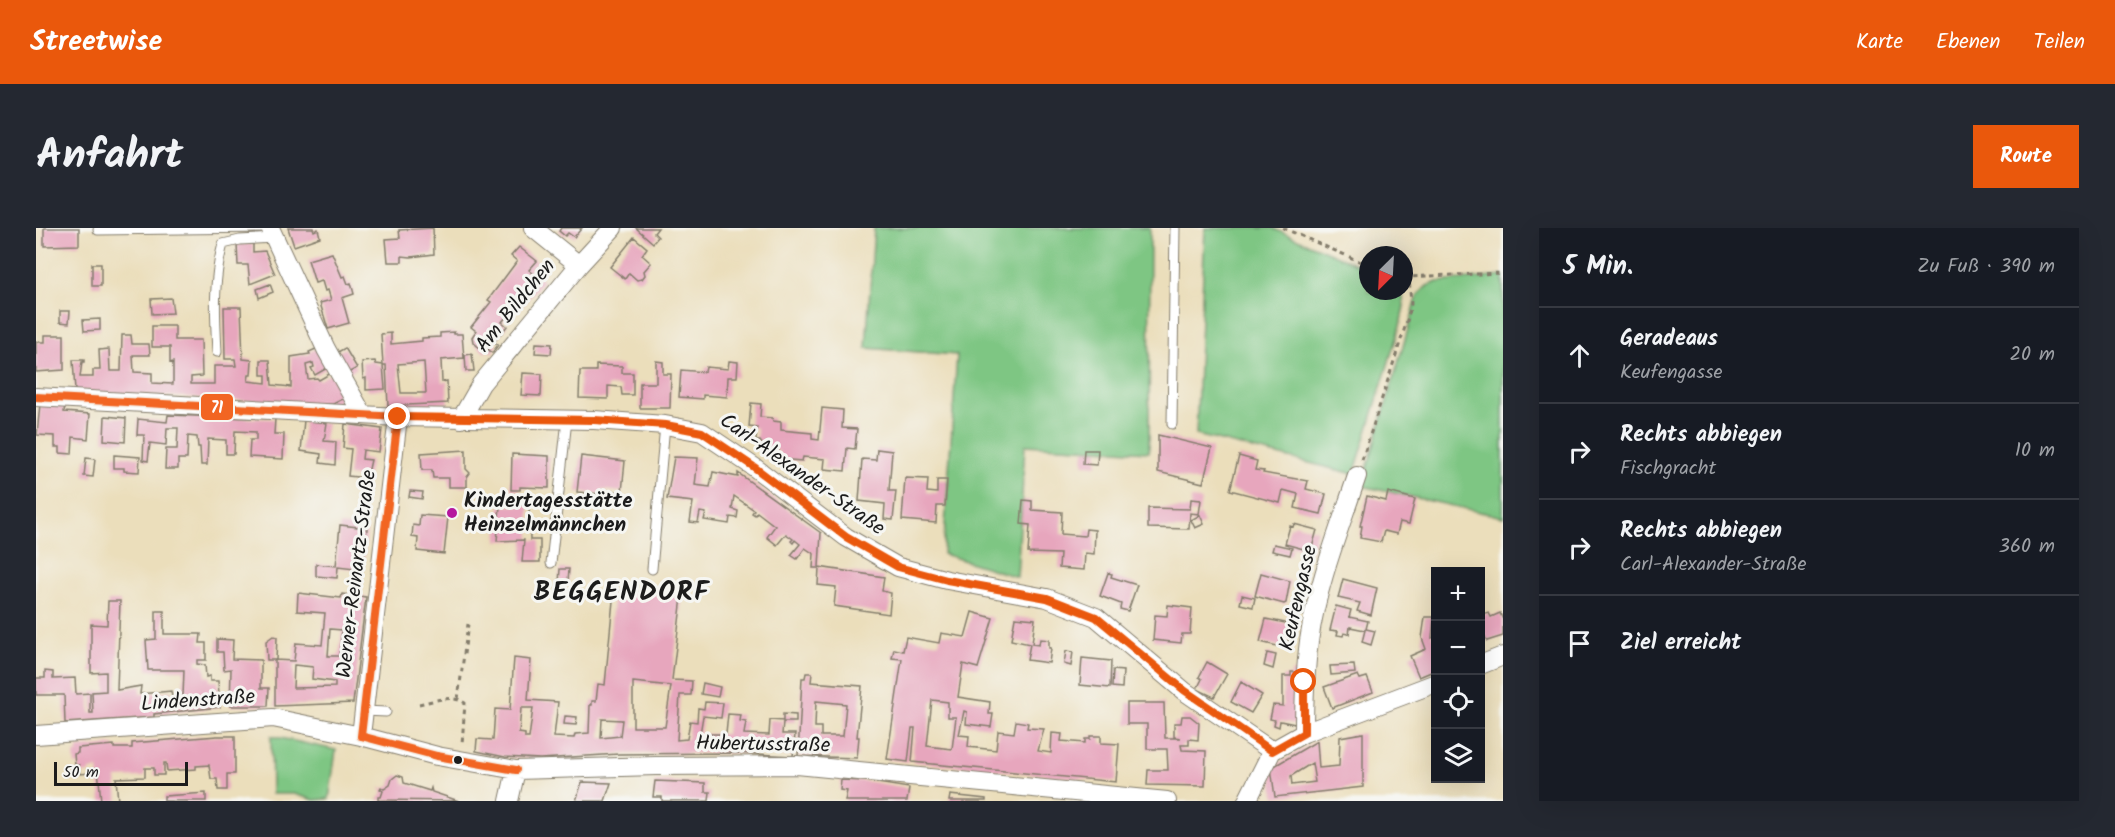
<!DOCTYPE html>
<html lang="de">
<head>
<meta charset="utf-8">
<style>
	body { margin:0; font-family:Kalam,sans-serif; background:#242831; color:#f1f3f6 }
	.controls { position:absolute; right:18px; bottom:18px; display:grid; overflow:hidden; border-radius:0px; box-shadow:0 6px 24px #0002 }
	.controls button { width:54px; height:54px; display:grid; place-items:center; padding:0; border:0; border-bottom:2px solid #363941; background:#171b24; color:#f1f3f6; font:30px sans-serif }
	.compass { position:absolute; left:1323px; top:18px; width:54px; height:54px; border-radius:50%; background:#171b24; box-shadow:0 6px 24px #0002; rotate:204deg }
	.scale { position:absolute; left:18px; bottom:15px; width:134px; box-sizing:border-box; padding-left:6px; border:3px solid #1c1c1c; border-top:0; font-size:16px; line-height:21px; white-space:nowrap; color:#1c1c1c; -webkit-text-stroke:4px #f6f6f2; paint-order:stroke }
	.stop { position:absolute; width:18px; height:18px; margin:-14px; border:4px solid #ea580c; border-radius:50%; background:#fff }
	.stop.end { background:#ea580c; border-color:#fff; box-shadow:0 2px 6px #0008 }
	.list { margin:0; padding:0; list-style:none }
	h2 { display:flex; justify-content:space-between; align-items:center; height:78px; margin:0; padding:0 24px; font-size:26px }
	h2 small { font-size:20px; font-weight:400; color:#9ea1a6 }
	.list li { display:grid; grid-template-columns:39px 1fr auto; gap:18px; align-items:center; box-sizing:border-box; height:96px; padding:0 24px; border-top:2px solid #363941 }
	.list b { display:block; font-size:22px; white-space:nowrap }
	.list p { margin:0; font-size:20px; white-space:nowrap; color:#9ea1a6 }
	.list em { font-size:20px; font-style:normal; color:#9ea1a6 }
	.icon { flex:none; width:33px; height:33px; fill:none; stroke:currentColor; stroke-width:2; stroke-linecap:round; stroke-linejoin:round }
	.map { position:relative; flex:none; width:1467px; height:573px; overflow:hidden; border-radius:0px }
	header { display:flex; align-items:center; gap:36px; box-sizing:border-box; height:84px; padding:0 30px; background:#ea580c; color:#fff }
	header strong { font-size:28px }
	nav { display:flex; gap:33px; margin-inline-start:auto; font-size:21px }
	.intro { display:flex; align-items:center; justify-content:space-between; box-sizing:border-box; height:144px; padding:0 36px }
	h1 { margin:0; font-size:42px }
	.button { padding:15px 27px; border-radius:0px; background:#ea580c; color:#fff; font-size:21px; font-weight:700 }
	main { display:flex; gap:36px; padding:0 36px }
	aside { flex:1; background:#171b24; border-radius:0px; box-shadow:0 6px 24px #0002 }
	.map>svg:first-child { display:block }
</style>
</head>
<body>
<header>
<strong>Streetwise</strong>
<nav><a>Karte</a><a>Ebenen</a><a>Teilen</a></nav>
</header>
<div class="intro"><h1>Anfahrt</h1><a class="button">Route</a></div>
<main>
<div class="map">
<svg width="1467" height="573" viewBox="0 0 1467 573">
	<rect width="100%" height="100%" fill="#f6f6f2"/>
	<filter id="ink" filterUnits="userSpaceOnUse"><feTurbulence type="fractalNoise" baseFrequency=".0167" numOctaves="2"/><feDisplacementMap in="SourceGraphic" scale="12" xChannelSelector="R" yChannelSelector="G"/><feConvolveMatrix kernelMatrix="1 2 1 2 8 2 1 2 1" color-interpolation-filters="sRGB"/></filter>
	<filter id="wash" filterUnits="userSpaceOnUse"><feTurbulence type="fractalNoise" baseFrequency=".008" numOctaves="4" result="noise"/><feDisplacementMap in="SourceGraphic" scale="24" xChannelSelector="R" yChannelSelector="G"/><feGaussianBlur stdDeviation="1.35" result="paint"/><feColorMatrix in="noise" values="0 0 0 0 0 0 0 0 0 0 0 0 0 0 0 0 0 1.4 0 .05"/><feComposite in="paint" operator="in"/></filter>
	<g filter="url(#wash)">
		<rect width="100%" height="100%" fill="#ebdebb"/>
		<path fill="#7ec683" stroke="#4d7150" stroke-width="1.5" d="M838 0H1114L1113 224 989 217 981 349 907 326 921 127 830 120Z
			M1169 0H1236L1332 41V63H1366L1368 78 1364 98 1318 246 1160 207Z
			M1467 48V289L1326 258 1382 67 1391 58 1401 54Z
			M235 508 300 522 293 571 278 572 258 566H236Z"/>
		<g id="blocks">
			<path fill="#e7a6bd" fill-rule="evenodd" d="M8 0H43V17L8 18Z
				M252 0H277L278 3 282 1 284 9 258 18Z
				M397 0 398 26 375 29 366 28V34H352L350 11 364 10 363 2Z
				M525 0H546L538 9 532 5 529 8 523 3Z
				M600 0H622L618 5 622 9 617 15Z
				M598 9 611 20 606 27 615 35 608 43 609 47 606 51 601 52 593 45 589 51 574 39Z
				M201 16H217V24L229 23 239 46 214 56 212 37H202Z
				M483 19 501 33 493 42 507 53 483 82 477 77 469 86 471 88 466 94 471 98 458 114 462 117 456 125 452 121 449 125 437 114 436 109 440 103 435 99 455 74 452 72 481 33 475 28Z
				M296 25 306 49 309 48 312 56 315 55 318 66 306 70 313 95 292 101 284 75 295 72 292 62 289 63 286 53 279 55 272 32Z
				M56 36H65V58H56Z
				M234 56 237 64 223 70 221 61Z
				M135 70 137 85 116 86 115 71Z
				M188 79H205L207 131 216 132 215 147H213L212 153 230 155V147H225V132H234L236 157 255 159V129L274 126 273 124 282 120 293 139 279 147 275 140 278 139 277 135 270 137 272 151 281 150 283 152 295 145 311 169 297 176H270L39 163 37 132H48V134H46L44 149H57V142H64L63 122 73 121 74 143H85L86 107H95L96 116H113L114 127H97L98 144 116 145V155L137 156V134L134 135V119H116V98H139V112H165L166 148 155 149V156H178V138H200L199 131H189Z
				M24 83H34L33 95 24 94Z
				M64 91V102L48 103 47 92Z
				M418 104V106H426L428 130 405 132 406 154 411 153 412 175 352 178 350 137H347L345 106 355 105V116L386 113V110L404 109V105ZM388 134 390 165H365L362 136Z
				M9 107H28V142L0 144V114H9Z
				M500 115 516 116 515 126 499 125Z
				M309 120 321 140 312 145 300 125Z
				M436 126 438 143H430L429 127Z
				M339 133 340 136 347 137 349 161 330 162V150L327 151 326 134Z
				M620 133 627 134V146H635L634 180H604V155H620Z
				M693 133 702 134 701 149H692L691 169 667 167V171L643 169 645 142 669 144 670 139 692 141Z
				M560 137 586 138V145H597V167H586L585 159 572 158V171L543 170 544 143H560Z
				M487 145 506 146 505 168 485 167Z
				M715 175 725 176 724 189 736 190 737 193 745 194V202L776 205V211L783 212 786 180 807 182 806 200 821 201 819 221 811 220 809 243 788 241 789 231 767 229 766 233 742 231 743 223H729L727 217 724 213H720L721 200 713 199Z
				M4 176 29 177 28 184 54 186 52 211 37 209 36 226 24 225V219H19V208L1 207Z
				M132 187 239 191 238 206H248L247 231 213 229 214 212H220V204L199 203 198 226H190V212L172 211 171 237H165L164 219H162L161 209 152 208 151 231H142V241H129L130 221H141L142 200H131L130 217 114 215 112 233 107 232 108 207H101L102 191 131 194Z
				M69 188 90 190 89 214 68 212Z
				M268 192 291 195 288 213 300 214 299 237 284 235 285 226 265 223Z
				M309 196 346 201 343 224 327 222 326 231 335 232 331 250 312 248 315 221 307 220Z
				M1122 207 1176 220 1167 255 1122 244Z
				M841 221 856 223 853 263H860L857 292 848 291 849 276 823 273 826 231 840 232Z
				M430 222V241L434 245 431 249V259H413V250H397L396 242H386L385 225Z
				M1048 222H1062L1061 237 1047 236Z
				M476 226 513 228V260L484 259V262H475Z
				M78 227 104 229 103 244 88 243V240H78Z
				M545 228 589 233 586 264 566 262 565 266 541 264Z
				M1203 228 1221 233 1219 242 1228 243 1227 245 1272 253 1270 261 1290 266 1285 286 1259 280 1262 266 1247 262 1244 275 1194 262Z
				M638 229 662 230 659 257 674 259 677 244 702 249V245L785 305 783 339 848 349 846 363 855 365 853 386 798 378 800 359 782 357 783 340H777L778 326 769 320 761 331 755 327 764 316 759 312 757 315 755 313 757 311 750 306 741 317 731 309 739 298 721 284 719 287 716 285 718 282 698 268 696 281 702 283 701 290 694 289 693 296 668 292 670 285 664 284 662 295 654 294 657 274 631 271Z
				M50 230 59 231 57 249 48 248Z
				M869 250 892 251 891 264 901 265V252H911L909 278H901L900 295 866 292Z
				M374 263 387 264 386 271 373 269Z
				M1352 264 1379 271 1373 296 1364 294 1361 306 1348 303 1345 314 1324 310 1326 298H1324L1331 268 1350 273Z
				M1155 271 1165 272 1163 286 1154 285 1153 301 1112 300V280L1154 281Z
				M987 272 996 273V282L1026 284 1025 306 1049 308 1050 301 1059 302 1058 326 1049 325 1048 342 1023 340 1024 326 992 325 994 297 985 296Z
				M493 277 494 312H504V334H486L488 312 461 313 464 278Z
				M384 287 412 289 408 326 381 323 382 310 376 309 377 297 383 298Z
				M1164 287 1168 296 1159 300 1155 292Z
				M1258 296 1281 302 1275 323 1249 316 1254 298 1257 299Z
				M304 297 331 300 327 342 302 339 301 350 280 348V336L300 338Z
				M1238 316 1256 320 1254 327 1236 323Z
				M524 341H533L532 354H523Z
				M1072 345 1076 346 1075 349 1101 357 1092 383 1084 381 1085 376 1064 368Z
				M1225 345 1254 353 1250 375 1248 376 1219 368Z
				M1307 351 1341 360 1335 387 1321 383 1324 375 1302 370Z
				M578 362 646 369 636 452 656 453 655 467H644L641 512 651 511 654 493 661 494 662 480 668 481 669 474 687 475 685 490 667 488 664 506H690L692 486 705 487 704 493 710 494 708 506 733 507 734 492 747 493V486L760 487V494H747L746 506H759L757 528 699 525 583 526 504 531 469 529 440 523 441 511 457 512 459 481 474 482 478 430 495 432 492 472 522 474 518 509 538 510 539 506 553 505 554 477H556V473H560L562 456 569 457ZM597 454 635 458 629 499H597ZM485 480H497L493 510H489V506L483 505ZM566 491 586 492 584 508 565 510Z
				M262 365 305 370 306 366 330 369 317 475 239 478V432L258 433 260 415 286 417 289 385 261 383ZM294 401 306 402 303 428H292ZM258 437 277 439 276 451 299 454V459L257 460Z
				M1206 367 1219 370 1217 379 1204 376Z
				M72 373H84L81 462 105 458 104 466 135 463 136 469 147 468 148 442H112L110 412 120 411V383H128V406H165L164 415H170V432H161V436L169 437 170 449 174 448V453H182L184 479 118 486V489L29 495 28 467H0V450H9V443L17 444V451L39 450 40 466 54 465V485H57L56 464 70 463V444L55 445V396L71 397Z
				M1132 377 1156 380 1154 406H1146L1145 415 1117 412 1119 387 1131 388Z
				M1300 378 1315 382 1313 389 1332 393 1330 401 1339 403 1335 417 1326 414 1329 402 1314 399 1313 406 1308 405 1307 408 1301 407 1302 403 1294 402Z
				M936 384 957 390 942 440 927 436 922 469 954 474 953 486H957L955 499 930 496 931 484 928 483 923 507 933 508 932 519 960 522 962 503 978 505 980 493 992 495 991 500 1008 501 1002 523 1015 525 1016 505 1026 506 1025 513 1049 515V511H1054V508H1065V515L1083 516 1080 554 876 534 879 500H876L872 534 851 531 866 431 856 430 858 421 867 423 870 409 903 415 905 405 929 409ZM896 472 912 474V489H920L916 521 891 518Z
				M1453 385 1455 389 1464 385 1467 392V408L1451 413 1447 405 1444 406V388Z
				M979 389 999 391 996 416 1003 417 1004 411 1013 412V420H1015L1013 435 991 432 994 416 975 412Z
				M1389 389H1398L1396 410 1400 409V442L1383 449 1374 428 1390 421 1386 410Z
				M1230 391 1259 397 1257 406 1254 405 1250 420 1224 414Z
				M237 408 241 409 240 432H231L230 413Z
				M181 411 197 412 196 431 225 432V460H233L232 478H194L195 441 188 442 187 424H181Z
				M1030 423 1037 424 1035 438 1028 436Z
				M1231 425 1240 427 1237 441 1228 438Z
				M1046 430 1075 433 1074 460 1044 457Z
				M1171 434 1191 446 1178 469 1161 461 1166 451 1163 449Z
				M1318 437 1319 445 1295 447 1294 438Z
				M1077 442 1087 443 1086 460 1076 459Z
				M1255 444H1262L1264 497 1244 493 1243 499 1238 497 1239 492 1234 491 1237 477 1247 478V448H1255Z
				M770 445H776L775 454 826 458 821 509H823L821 530 762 528 766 450H769ZM780 473 810 476 807 508H785V499H779Z
				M1322 447 1324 451 1331 449 1337 464 1296 480 1288 459Z
				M1205 454 1226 467 1215 485 1195 474Z
				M667 455 684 459 682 469 665 466Z
				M1091 475H1128L1129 510H1145L1138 509V495H1145L1146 488H1154L1163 495 1162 512 1153 511V517H1145L1146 522 1170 523 1169 558 1111 557 1112 542H1132L1131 521H1111V496H1091Z
				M529 488 541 489 540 497 528 496Z
				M1327 505V559L1239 569 1235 540 1281 513 1283 540 1303 538 1304 509ZM1276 535 1279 554 1256 557 1255 548Z
				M181 508H199V546H191V562H182L181 551H175L173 537 160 538V541L131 543 130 535H128V547H118V540H109V549L80 550 82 573H65L62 541 54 542V545L44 546 43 537H39L38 526 42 525V520L78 517V520H96V515Z
				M361 547 367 549 368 555 394 563 395 560 396 564 423 573 342 572V569H345L347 563 344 561 345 559 348 561 354 557 356 551Z
				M805 552 829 553 873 560 871 573H809L811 563 804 562Z
				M619 553 669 555V564H674L673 573H626V569H617Z
				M546 554 575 555 569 573H540Z
				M170 565V573H128V568Z
				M914 567 950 571V573H913Z"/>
		</g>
	</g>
	<g filter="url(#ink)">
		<use href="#blocks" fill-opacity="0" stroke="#847d6c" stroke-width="1.5"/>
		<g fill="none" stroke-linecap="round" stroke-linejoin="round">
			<g stroke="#847d6c" stroke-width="11">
				<path id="service" d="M62 2 234 0
					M181 124C179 86 177 53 187 16L204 12 238 10
					M1136 196 1139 0
					M515 335 531 192
					M616 341 629 197
					M328 483 350 484"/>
			</g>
			<g stroke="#847d6c" stroke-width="20">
				<path id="minor" d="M234 0 290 121 327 187
					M497 0 543 37
					M0 169 362 189 558 192 629 197 666 204 718 239 810 309 862 339 911 352 1011 370 1060 389 1148 463 1236 523
					M425 191 445 156 543 37 577 0
					M1444 437 1467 428
					M1268 505C1268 474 1269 444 1273 413 1281 357 1303 302 1321 248
					M0 507 237 490 325 508 401 528 480 542 620 538 761 537 1131 573
					M325 508 362 189
					M473 573 480 542
					M1211 573 1236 523 1268 505 1400 455"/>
			</g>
			<path stroke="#847d6c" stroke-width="3" stroke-dasharray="4.5 4.5" stroke-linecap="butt" d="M1247 0 1332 37
				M1368 49 1467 45
				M1326 232 1371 93 1375 76 1373 49
				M422 471 432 396
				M383 476C398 473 416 466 429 475L426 516"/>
			<use href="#service" stroke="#fff" stroke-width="9"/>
			<use href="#minor" stroke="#fff" stroke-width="18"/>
			<g stroke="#f6f6f2" stroke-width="12">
				<path id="bus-1" d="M0 169 362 189
					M325 508 362 189
					M325 508 401 528 480 542"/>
			</g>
			<use href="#bus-1" stroke="#f26522" stroke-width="8"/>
		</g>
	</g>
	<g fill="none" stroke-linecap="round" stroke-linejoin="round" filter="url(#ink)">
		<path stroke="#ea580c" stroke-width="8" d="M362 189 558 192 630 197 666 204 718 239 810 309 862 339 911 352 1011 370 1060 389 1148 462 1236 523 1268 505V454"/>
	</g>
	<circle fill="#b5179e" stroke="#f6f6f2" stroke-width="2" cx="416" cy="285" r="6"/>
	<circle fill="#1c1c1c" stroke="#f6f6f2" stroke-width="2" cx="422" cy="532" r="5"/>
	<g text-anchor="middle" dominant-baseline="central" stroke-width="6" stroke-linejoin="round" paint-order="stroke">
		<g font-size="21" fill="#1c1c1c" stroke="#f6f6f2">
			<text transform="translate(480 78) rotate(-51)">Am Bildchen</text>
			<text transform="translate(766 247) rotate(35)">Carl-Alexander-Straße</text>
			<text transform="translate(321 346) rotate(-83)">Werner-Reinartz-Straße</text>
			<text transform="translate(1263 370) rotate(-77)">Keufengasse</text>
			<text transform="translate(162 473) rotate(-4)">Lindenstraße</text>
			<text transform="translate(727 517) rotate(1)">Hubertusstraße</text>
		</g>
		<g font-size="21" font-weight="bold" fill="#1c1c1c" stroke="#f6f6f2" text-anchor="start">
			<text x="428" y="273">Kindertagesstätte<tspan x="428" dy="24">Heinzelmännchen</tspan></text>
		</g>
		<g font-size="27" font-weight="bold" letter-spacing="1.5" fill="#1c1c1c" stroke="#f6f6f2">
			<text x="586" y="364">BEGGENDORF</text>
		</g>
	</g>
	<rect stroke="#f6f6f2" stroke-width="2" x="164" y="165" width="34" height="28" rx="6" fill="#f26522"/>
	<g font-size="16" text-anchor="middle" font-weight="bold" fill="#fff">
		<text x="181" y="185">71</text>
	</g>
</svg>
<div class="controls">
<button>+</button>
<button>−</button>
<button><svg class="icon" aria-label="locate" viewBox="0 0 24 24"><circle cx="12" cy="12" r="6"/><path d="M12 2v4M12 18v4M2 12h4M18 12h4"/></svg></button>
<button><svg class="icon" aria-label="layers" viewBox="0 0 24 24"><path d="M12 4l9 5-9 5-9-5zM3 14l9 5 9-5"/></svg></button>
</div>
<svg class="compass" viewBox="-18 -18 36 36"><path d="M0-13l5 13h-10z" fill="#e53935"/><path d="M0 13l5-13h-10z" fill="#9ea1a6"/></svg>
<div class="scale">50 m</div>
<div class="stop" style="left:1268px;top:454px"></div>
<div class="stop end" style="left:362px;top:189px"></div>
</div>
<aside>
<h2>5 Min.<small>Zu Fuß · 390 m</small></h2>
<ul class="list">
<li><svg class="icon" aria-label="ahead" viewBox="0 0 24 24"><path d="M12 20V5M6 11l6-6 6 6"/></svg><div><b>Geradeaus</b><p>Keufengasse</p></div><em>20 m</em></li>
<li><svg class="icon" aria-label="right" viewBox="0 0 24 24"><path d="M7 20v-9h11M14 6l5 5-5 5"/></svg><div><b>Rechts abbiegen</b><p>Fischgracht</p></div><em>10 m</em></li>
<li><svg class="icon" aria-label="right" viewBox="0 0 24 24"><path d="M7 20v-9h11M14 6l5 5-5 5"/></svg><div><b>Rechts abbiegen</b><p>Carl-Alexander-Straße</p></div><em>360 m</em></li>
<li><svg class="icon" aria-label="arrive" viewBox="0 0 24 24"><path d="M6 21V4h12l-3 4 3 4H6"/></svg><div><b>Ziel erreicht</b></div></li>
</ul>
</aside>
</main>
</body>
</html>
